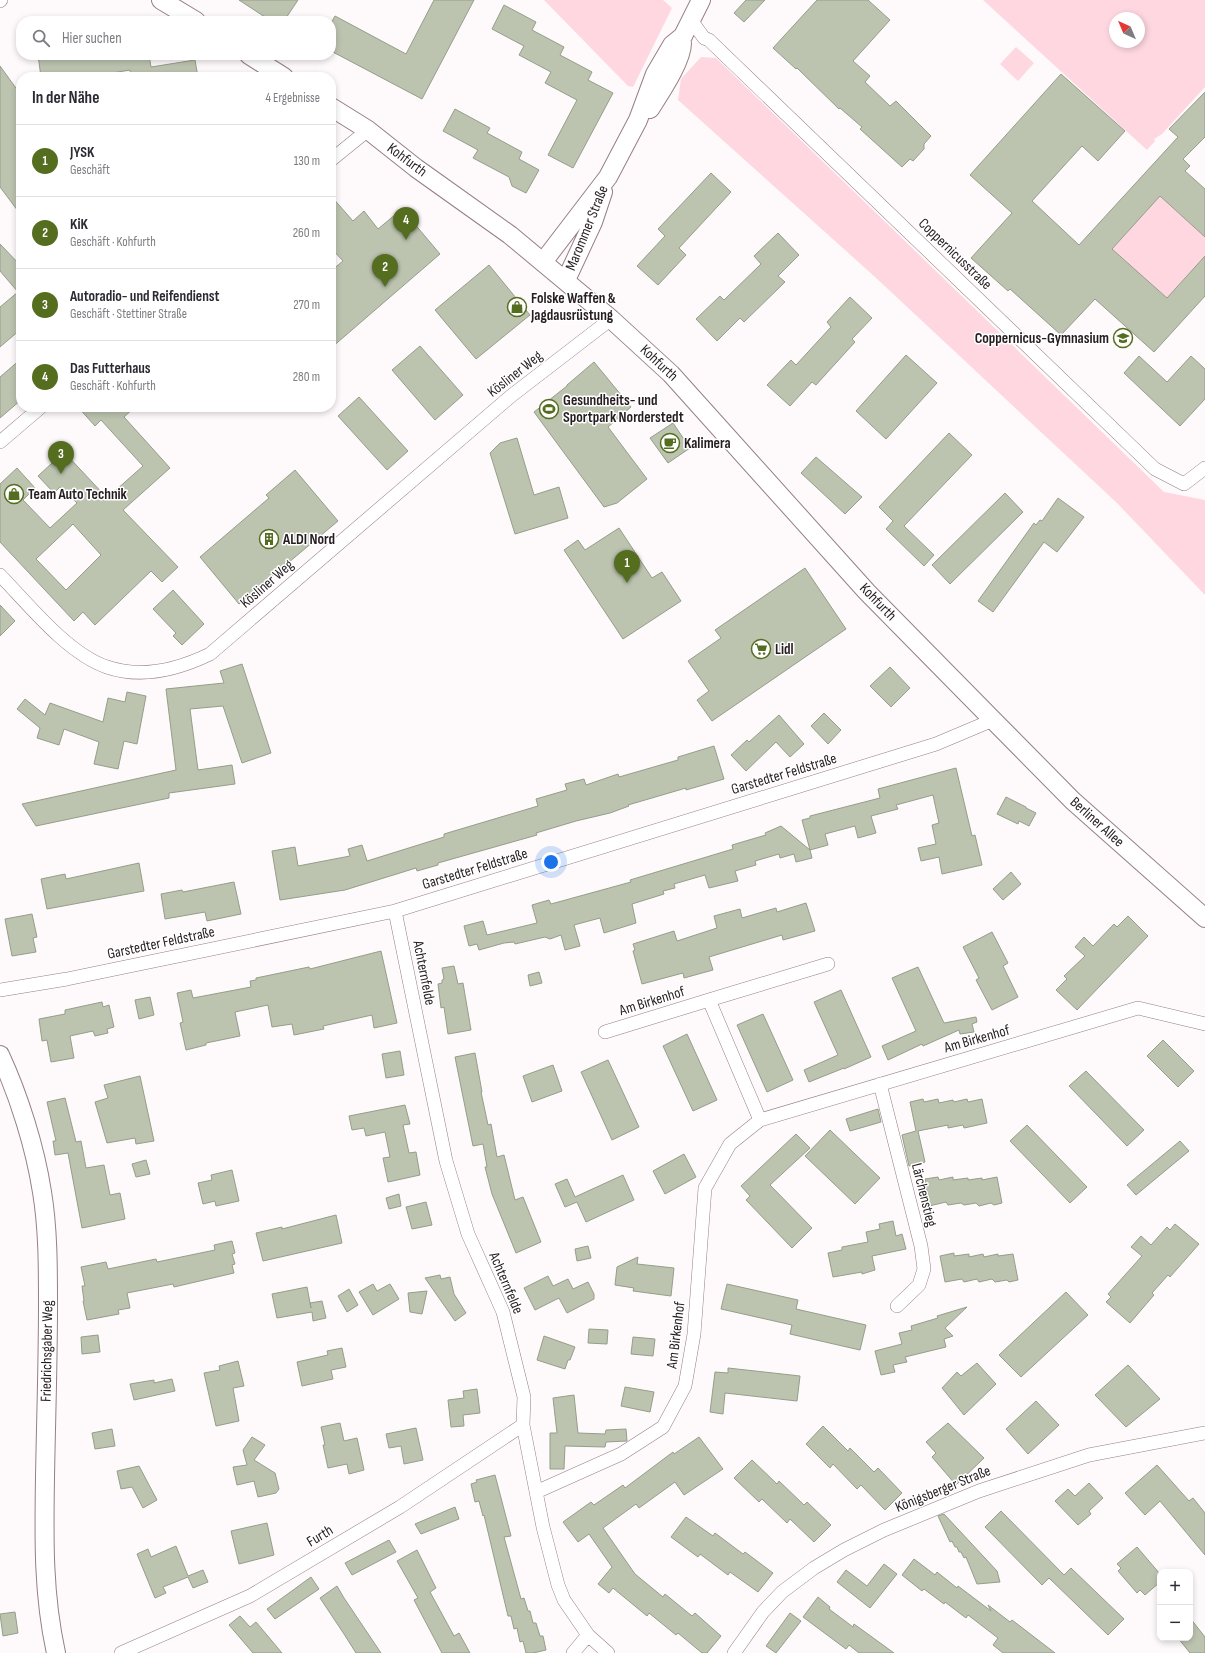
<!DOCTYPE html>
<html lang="de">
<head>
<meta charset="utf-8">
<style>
	body { margin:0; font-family:"Sofia Sans Condensed",sans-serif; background:#f2f2f3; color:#2b2b33 }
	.controls { position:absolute; right:12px; bottom:12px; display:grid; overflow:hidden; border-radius:8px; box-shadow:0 2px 6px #0003 }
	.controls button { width:36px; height:36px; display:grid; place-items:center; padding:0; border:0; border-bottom:1px solid #e1e1e2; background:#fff; color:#2b2b33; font:20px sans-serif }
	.compass { position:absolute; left:1109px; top:12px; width:36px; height:36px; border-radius:50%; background:#fff; box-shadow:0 2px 6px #0003; rotate:316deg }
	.you { position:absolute; left:551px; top:862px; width:14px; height:14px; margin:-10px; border:3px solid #fff; border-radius:50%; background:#1a73e8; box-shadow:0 0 0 6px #1a73e833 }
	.badge { display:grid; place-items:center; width:26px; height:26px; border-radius:50%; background:#546d1f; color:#fff; font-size:13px; font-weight:700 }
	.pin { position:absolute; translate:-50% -33px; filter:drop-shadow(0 1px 2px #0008) }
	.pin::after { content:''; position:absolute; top:21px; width:14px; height:12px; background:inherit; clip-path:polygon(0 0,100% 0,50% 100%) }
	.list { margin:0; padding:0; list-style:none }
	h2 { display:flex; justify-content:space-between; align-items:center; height:52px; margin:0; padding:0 16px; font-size:17px }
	h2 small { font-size:13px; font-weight:400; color:#7c7c81 }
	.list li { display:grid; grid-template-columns:26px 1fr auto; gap:12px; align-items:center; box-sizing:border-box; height:72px; padding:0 16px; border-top:1px solid #e1e1e2 }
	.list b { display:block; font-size:15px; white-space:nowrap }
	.list p { margin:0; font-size:13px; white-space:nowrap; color:#7c7c81 }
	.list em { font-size:13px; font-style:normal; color:#7c7c81 }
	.icon { flex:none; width:22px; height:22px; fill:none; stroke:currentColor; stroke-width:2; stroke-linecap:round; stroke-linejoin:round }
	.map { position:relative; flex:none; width:1205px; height:1653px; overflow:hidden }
	.search { position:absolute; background:#fff; box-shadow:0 2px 6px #0003; left:16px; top:16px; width:320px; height:44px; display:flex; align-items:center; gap:10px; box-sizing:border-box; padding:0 14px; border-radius:16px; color:#7c7c81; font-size:15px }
	.panel { position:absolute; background:#fff; box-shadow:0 2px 6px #0003; left:16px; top:72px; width:320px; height:340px; border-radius:16px }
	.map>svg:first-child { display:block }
</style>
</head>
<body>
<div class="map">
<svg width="1205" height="1653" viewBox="0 0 1205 1653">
	<rect width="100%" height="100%" fill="#fef9fa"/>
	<path fill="#fed7e1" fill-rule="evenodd" d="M544 0H663L672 8 633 87 628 86Z
		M983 0H1205V87L1162 134 1154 139 1155 141 1147 150ZM1115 18H1139V42H1115Z
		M1016 47 1034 63 1018 81 1000 64Z
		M701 57 716 58 1164 492 1205 500V595L1117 503 874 276 678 100 681 79Z
		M1160 196 1205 237V256L1167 298 1112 249Z"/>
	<path fill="#bcc4b0" stroke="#959e8a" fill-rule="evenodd" d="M239 0H298L284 21H271Z
		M434 0H474L422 99 331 51V23L335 16 406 54Z
		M746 0H765L744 22 734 13Z
		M817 0H868L890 20 853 61 870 76 865 82 890 106 896 101 931 136 924 144V149L913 161 910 159 902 167 860 129 862 127 840 108 839 109 797 68 796 69 773 48Z
		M504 5 536 22 532 30 564 47 560 55 592 72 588 80 613 93 573 168 548 155 577 100 545 83 551 72 519 55 524 46 492 29Z
		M38 55H149L151 67 195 60 198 77H131L130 70 88 77H41Z
		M0 66 21 95V215L0 187Z
		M1061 74 1125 131 1098 161 1082 146 1032 201 1079 245 1178 137 1169 129 1205 92V137L1183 159 1190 166 1185 171 1205 189V237L1160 196 1112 249 1167 298 1205 256V296L1154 352 1095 299 1061 335 1010 289 1008 291 971 258 1012 213 970 175Z
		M455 109 490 128 487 133 522 152 519 159 539 170 526 193 512 186 509 177 473 158 478 150 443 131Z
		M711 173 731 192 679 248 686 255 658 285 637 266 665 236 658 229Z
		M331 196 353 221 364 211 378 229 402 209 440 254 331 348V271L343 261 331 248Z
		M778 233 799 255 778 276 785 282 744 322 740 318 717 341 696 319 720 296 724 300 761 264 754 256Z
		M0 244 21 266V329L0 347V307L18 292 0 271Z
		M489 265 530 315 476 359 435 310Z
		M850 297 872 318 852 339 855 342 816 385 812 382 790 406 767 385 791 360 796 365 831 327 827 322Z
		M420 346 463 395 435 420 392 370Z
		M906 355 937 383 886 439 856 411Z
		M1139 356 1167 382 1191 356 1205 369V399L1180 426 1124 373Z
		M21 359V400L0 418V377Z
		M594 362 631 407 608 427 647 479 617 503 604 507 534 412 567 386V385Z
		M359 397 408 451 387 470 338 416Z
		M78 407H135L124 417 170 468 123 510 178 567 162 582 151 571 95 625 83 612 74 621 0 542V484L17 468 35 488 23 500 50 528 77 503 60 487 54 493 38 476 64 452 107 498 143 466 101 420 95 426ZM73 524 101 555 66 590 36 559Z
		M673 423 690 448 668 463 650 438Z
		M949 433 972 455 904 526 934 555 924 566 886 529 893 521 879 507Z
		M517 438 534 495 559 487 568 518 515 534 490 453 500 443Z
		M816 457 862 497 845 514 801 473Z
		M295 470 338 521 239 604 200 557 269 498 266 495Z
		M1005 493 1023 512 950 584 932 565Z
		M1058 498 1084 517 1057 552 1044 542 993 612 978 601 1034 523 1036 525 1040 520 1042 521Z
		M619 528 652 578 662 572 681 601 623 639 564 550 578 540 585 550Z
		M805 568 846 629 712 721 697 700 709 691 688 661 721 638 715 630Z
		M173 590 204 624 182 645 173 636 176 633 153 609Z
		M0 605 15 621 0 636Z
		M242 664 271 753 242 763 223 706 190 709 198 770 232 765 235 784 169 793V798L36 826 22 804 176 770 166 689 224 683 220 671Z
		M890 667 910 688 891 707 870 686Z
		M127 692 146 696 137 744 124 741 118 769 94 764 99 742 64 729 59 745 37 738 40 728 17 709 25 699 45 715 50 703 103 722 108 698 125 702Z
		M824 713 841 730 828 744 811 726Z
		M779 715 804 744 790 757 776 742 746 771 731 755 747 740 749 742Z
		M714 746 724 779 686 790V788L628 805 629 806 610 813 576 821 536 833 537 835 438 863V865L417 871 416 868 345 890 280 900 272 851 295 847 298 866 350 856 348 849 362 845 367 861 444 837V834L538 806 536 799 567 790 565 784 584 779 586 785 618 774 619 777 678 760V757Z
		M956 768 972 836 975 835 982 865 942 874 939 857 921 861 918 848 936 844 932 825 939 823 933 795 896 805 898 809 871 816 876 833 858 838 855 826 825 834 828 845 810 850 802 820 810 818V816L880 798 878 789Z
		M1006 797 1026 807V808L1036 813 1029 826 1019 821 1018 824 997 814Z
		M781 826 810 850 812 858 796 862 794 854 780 858 779 854 755 861 756 865 735 871 738 881 709 888 705 875 674 884 675 888 663 891 664 894 632 904 636 923 604 933 600 918 574 925 580 946 565 950 561 935 550 939 545 937 515 944 514 942 504 943 479 950 477 944 469 946 464 926 483 921 487 935 537 923 532 905 549 900 551 904 631 882 630 880 733 849 732 845 766 835 765 833Z
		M139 863 144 891 47 909 41 879 65 874 66 879Z
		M1011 872 1021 884 1003 900 993 889Z
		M234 882 241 914 207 921 205 912 165 919 161 894 182 890 183 892Z
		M806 903 815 931 783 940 782 935 709 957 713 970 684 978 683 973 642 984 633 951 635 950 633 944 674 931 677 941 717 928 714 916 740 909 742 918 776 908 777 912Z
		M32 914 37 937 33 938 36 952 12 956 5 919Z
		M1128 916 1148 936 1077 1010 1056 990 1067 979 1064 976 1085 956 1075 947 1084 937 1093 946 1114 924 1117 927Z
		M992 932 1008 963 1003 966 1018 997 992 1010 976 980 979 978 963 947Z
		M381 951 397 1023 374 1028 372 1015 323 1026 324 1029 294 1035 292 1024 272 1027 268 1005 235 1012 240 1036 206 1043V1045L186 1050 180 1023 183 1022 177 993 191 990 193 998 251 987 250 981 256 980V978L309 967 310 969Z
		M454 966 458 984 463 983 471 1030 448 1034 444 1007 441 1008 438 984 442 983V980L444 979 442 968Z
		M918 967 944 1023 976 1017 977 1022 972 1024 974 1032 960 1034 959 1030 923 1046 922 1044 888 1060 882 1046 916 1031 892 978Z
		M539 972 542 983 530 986 528 975Z
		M841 990 871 1057 844 1069V1068L809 1082 804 1070 838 1055 814 1002Z
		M150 997 154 1015 139 1019 135 1000Z
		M102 1002 103 1007 109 1005 114 1027 107 1029 108 1033 95 1036 93 1031 70 1036 74 1058 51 1062 47 1040 42 1041 39 1019 65 1014V1010Z
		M763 1014 793 1080 767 1092 737 1025Z
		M687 1034 717 1100 693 1111 663 1046Z
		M1163 1040 1194 1071 1178 1087 1147 1056Z
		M400 1051 404 1075 386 1078 382 1054Z
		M475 1053 482 1092H481L488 1125 491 1124 497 1157 504 1155 515 1200 523 1197 541 1242 516 1253 492 1194 485 1167H487L483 1144 473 1146 461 1087 455 1057Z
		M608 1060 639 1127 612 1140 581 1072Z
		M553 1065 562 1091 532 1102 523 1076Z
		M1086 1071 1144 1130 1127 1146 1069 1086Z
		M140 1076 154 1141 136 1144 135 1138 107 1143 95 1102 108 1098 104 1085Z
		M65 1098 76 1142 81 1141 86 1168 104 1165 110 1195 120 1193 125 1219 82 1228 68 1153 55 1155 53 1141H56L47 1102Z
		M923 1099 924 1102 938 1099 939 1103 953 1100 954 1102 967 1099 968 1102 982 1099 987 1123 964 1128 963 1125 948 1128V1125L918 1131 925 1162 909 1166 902 1135 916 1131 910 1102Z
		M405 1105 410 1124 403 1125 409 1153 416 1152 420 1175 388 1182 383 1158 390 1157 385 1132 366 1136 364 1128 352 1130 349 1116Z
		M878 1109 881 1122 850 1131 846 1119Z
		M1027 1125 1087 1187 1070 1203 1010 1141Z
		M830 1130 880 1178 855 1204 805 1156Z
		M796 1134 810 1148 770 1185 812 1228 792 1248 746 1200 750 1196 741 1186Z
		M1180 1141 1189 1151 1136 1195 1127 1185Z
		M684 1154 696 1177 665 1194 653 1171Z
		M146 1160 150 1174 136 1177 132 1164Z
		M232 1170 239 1201 216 1206 215 1201 203 1204 198 1183 212 1180 211 1175Z
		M623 1175 634 1200 586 1222 577 1202 565 1207 555 1184 567 1179 575 1197Z
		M938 1177 939 1180 953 1177V1180L968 1178V1180L982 1178V1180L997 1177 1002 1203 994 1205 991 1203 979 1206 976 1203 964 1205 961 1203 948 1205 946 1202 929 1206 925 1179Z
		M399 1194 401 1206 389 1209 386 1198Z
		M426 1202 432 1225 412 1229 406 1207Z
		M336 1215 342 1243 263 1261 256 1233 282 1227V1229Z
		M893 1221 896 1236 902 1234 906 1249 872 1256 875 1270 862 1274V1272L833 1277 828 1253 842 1250V1247L868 1242 866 1232 880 1229 879 1224Z
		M1175 1224 1199 1244 1170 1277 1168 1275 1152 1293 1154 1295 1130 1323 1106 1302 1111 1297 1108 1294 1142 1256 1131 1247 1141 1236 1151 1245 1167 1227 1170 1230Z
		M232 1241 235 1253 232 1254 235 1264 232 1265 234 1273 174 1287 173 1284 127 1293 130 1308 118 1310 119 1314 87 1320 83 1301H84L82 1286H85L81 1267 106 1262 108 1269 156 1259 157 1262 215 1250 214 1245Z
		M588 1246 591 1258 577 1261 575 1249Z
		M954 1253V1256L969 1254V1257L983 1254 984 1257 998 1254V1256L1013 1254 1018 1280 1009 1282 1007 1280 995 1282 992 1279 979 1282 977 1279 964 1282 962 1279 945 1282 940 1256Z
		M638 1257 637 1264 674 1268 671 1296 633 1291 634 1288 615 1285 617 1267Z
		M440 1275 441 1279 450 1277 454 1294 466 1313 455 1321 425 1278Z
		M548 1276 553 1286 568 1279 573 1289 588 1282 594 1294V1299L567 1313 559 1298 535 1310 524 1288Z
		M373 1284 377 1291 390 1284 399 1299 373 1315 359 1292Z
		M727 1284 798 1300 796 1309 866 1325 860 1350 790 1334 792 1325 721 1309Z
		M307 1287 311 1308 310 1303 322 1301 326 1318 313 1321 312 1312 277 1318 272 1294Z
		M349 1289 358 1305 347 1312 338 1296Z
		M427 1291 422 1314 410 1312 408 1293Z
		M1066 1292 1088 1315 1021 1377 999 1355Z
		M967 1307 945 1328 953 1336 944 1339 946 1347 905 1357 907 1362 893 1365 895 1372 881 1375 875 1351 902 1344 899 1333 912 1330 911 1326 938 1318 937 1316Z
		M589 1329 608 1330 607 1344 588 1343Z
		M98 1335 100 1352 82 1354 81 1337Z
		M544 1336 575 1347 570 1360H568L565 1369 537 1360Z
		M633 1337 655 1339 653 1356 631 1354Z
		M342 1348 346 1367 331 1370 333 1379 302 1386 297 1362 328 1355 327 1351Z
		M238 1361 244 1386 233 1388 239 1421 216 1426 204 1373 220 1370 219 1366Z
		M977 1363 996 1384 964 1415 942 1388 957 1372 961 1376Z
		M1128 1365 1160 1399 1126 1427 1095 1395Z
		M728 1368 800 1376 797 1401 725 1393 723 1414 710 1412 715 1372 728 1373Z
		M172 1379 175 1391 134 1400 130 1384 154 1380V1383Z
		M625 1387 654 1392 650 1412 621 1406Z
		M477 1389 480 1413 463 1415 464 1426 451 1427 448 1400 464 1398 463 1391Z
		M574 1395 578 1433 605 1434 606 1430 626 1429 627 1441 606 1442 605 1447 565 1446 564 1469H550V1433H557L553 1398Z
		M1036 1401 1059 1425 1028 1454 1006 1429Z
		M340 1423 344 1441 357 1438 364 1470 349 1474 347 1464 328 1468 323 1445H325L321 1427Z
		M948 1423 984 1458 956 1485 932 1457 936 1453 926 1442Z
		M823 1426 848 1451 850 1448 874 1472 878 1468 902 1493 885 1510 861 1485 857 1489 833 1464 830 1468 806 1444Z
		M416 1428 423 1460 404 1464 401 1446 389 1448 386 1434Z
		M112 1429 115 1446 95 1449 92 1433Z
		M252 1437 265 1445 254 1460 275 1473 279 1489 276 1493 258 1497 254 1481 237 1485 233 1467 247 1465 243 1450Z
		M699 1437 723 1469 684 1495 675 1482 639 1508 636 1504 603 1528 635 1574 663 1597 665 1594 692 1616 695 1613 721 1636 707 1653H702L678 1633 676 1635 649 1613 647 1616 613 1588 609 1593 598 1584 612 1567 589 1534 578 1542 563 1522 591 1502 594 1505 623 1485 625 1488 673 1452 674 1454Z
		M752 1460 777 1484 779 1481 804 1505 807 1502 831 1525 814 1542 790 1519 787 1523 762 1499 759 1502 734 1478Z
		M1157 1465 1189 1501 1193 1498 1205 1513V1555L1160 1501 1145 1515 1125 1493Z
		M139 1466 157 1500 143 1508 132 1487 121 1489 117 1471Z
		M495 1475 511 1536 504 1537 521 1599 524 1598 528 1611H530L533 1623H536L540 1636H543L546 1650 533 1653H526L523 1641 520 1642 517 1628 514 1629 511 1616H508L484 1515 483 1516 479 1501 475 1502 471 1484 477 1482 476 1480Z
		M1089 1483 1103 1498 1089 1511 1091 1514 1078 1525 1055 1501 1068 1489 1075 1496Z
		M455 1507 459 1519 421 1534 415 1524Z
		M1001 1511 1064 1575 1071 1568 1124 1619 1108 1635 1049 1578 1042 1585 985 1527Z
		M944 1514 997 1571 1000 1582 977 1584 966 1557 964 1558 961 1552H959L957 1547H955L952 1541 950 1542 938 1516Z
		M686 1517 713 1536 715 1533 743 1554 745 1552 773 1573 758 1592 730 1572 728 1575 700 1554 698 1557 671 1537Z
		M267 1523 274 1555 239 1564 231 1531Z
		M389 1540 396 1552 352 1575 345 1563Z
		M176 1546 188 1576 203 1570 208 1582 193 1588 188 1577 163 1587 166 1593 155 1598 137 1554 148 1549 151 1557Z
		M1137 1547 1160 1574V1582L1145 1595 1140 1590 1137 1593 1118 1571 1121 1568 1117 1564Z
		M417 1550 436 1588 430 1592 454 1636 459 1633 470 1653H442L414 1600 418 1598 397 1561Z
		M914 1559 935 1575 937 1572 957 1588 958 1586 991 1611 988 1605 1010 1622 1012 1620 1055 1653H1003L993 1645 998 1638 968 1615 966 1618 945 1602 944 1604 924 1589 922 1591 902 1575Z
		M884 1564 897 1574 870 1608 837 1582 846 1570 867 1586Z
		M311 1577 319 1589 275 1619 267 1609Z
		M337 1586 344 1598 381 1653H356L344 1634 320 1598Z
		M818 1597 830 1607 829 1609 853 1627 854 1624 894 1653H859L849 1645 846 1649 803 1617Z
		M15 1612 18 1633 3 1636 0 1614Z
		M790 1613 801 1621 776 1653 766 1646Z
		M240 1616 250 1627 256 1622 282 1653H253L229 1625Z
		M1190 1618 1205 1637V1653H1190L1178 1638H1190Z"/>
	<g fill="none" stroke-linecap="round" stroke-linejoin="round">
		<g stroke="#967f85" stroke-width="14">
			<path id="street" d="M0 1 1 0
				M691 20 704 38 709 40 1155 469 1184 484 1205 468
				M331 160 368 130
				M0 442 41 407
				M0 575C29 605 68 654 107 667 142 679 179 669 210 654L511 396 611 319
				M395 911 446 1161 468 1234 503 1312 524 1397 523 1425 543 1527 558 1585 564 1600 588 1635 608 1653
				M0 990 67 979 395 911 936 744 993 720
				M605 1032 709 1000
				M880 1084 921 1246 924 1269 919 1285 897 1306
				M760 1120 709 1000 828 964
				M536 1492 621 1454 663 1427 685 1386 694 1334 705 1188 730 1144 760 1120 1138 1008 1205 1024
				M121 1653 250 1596 400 1507 523 1425
				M573 1653 588 1635
				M734 1653 763 1612 782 1592 814 1568 844 1550 884 1530 979 1491 1089 1455 1205 1433"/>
		</g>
		<g stroke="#967f85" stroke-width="20">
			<path id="secondary" d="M161 0 196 21
				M249 55 284 77
				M331 107 368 130 416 168 510 235 611 319 671 374 867 592 993 720 1073 801 1205 918
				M650 109C660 93 682 61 682 43
				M543 262 608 177 638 120 655 74 672 45 683 36 701 0
				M566 280 593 222 603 192
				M0 1055C19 1096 35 1147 42 1192 48 1228 48 1267 48 1304 48 1362 46 1420 45 1477 44 1538 43 1594 56 1653"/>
		</g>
		<use href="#street" stroke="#fff" stroke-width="13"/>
		<use href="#secondary" stroke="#fff" stroke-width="18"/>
	</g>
	<defs>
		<g id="shop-ring" transform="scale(1)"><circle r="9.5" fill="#fff" stroke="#546d1f" stroke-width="1.5"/><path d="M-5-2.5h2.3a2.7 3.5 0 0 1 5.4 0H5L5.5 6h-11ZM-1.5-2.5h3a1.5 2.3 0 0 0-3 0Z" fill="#546d1f"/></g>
		<g id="school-ring" transform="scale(1)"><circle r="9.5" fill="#fff" stroke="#546d1f" stroke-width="1.5"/><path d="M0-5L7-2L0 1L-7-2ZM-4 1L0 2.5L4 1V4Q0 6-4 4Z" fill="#546d1f"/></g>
		<g id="stadium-ring" transform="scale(1)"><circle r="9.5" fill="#fff" stroke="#546d1f" stroke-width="1.5"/><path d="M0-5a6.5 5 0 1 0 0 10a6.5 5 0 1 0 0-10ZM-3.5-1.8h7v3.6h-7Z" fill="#546d1f"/></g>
		<g id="cafe-ring" transform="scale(1)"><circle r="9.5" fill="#fff" stroke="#546d1f" stroke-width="1.5"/><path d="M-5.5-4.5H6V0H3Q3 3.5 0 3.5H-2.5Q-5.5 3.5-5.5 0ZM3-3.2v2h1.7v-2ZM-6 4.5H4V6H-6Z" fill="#546d1f"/></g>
		<g id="building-ring" transform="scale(1)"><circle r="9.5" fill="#fff" stroke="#546d1f" stroke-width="1.5"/><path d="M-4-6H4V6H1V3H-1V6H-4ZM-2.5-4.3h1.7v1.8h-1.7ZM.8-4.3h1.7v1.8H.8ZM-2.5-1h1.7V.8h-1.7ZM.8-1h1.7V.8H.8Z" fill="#546d1f"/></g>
		<g id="supermarket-ring" transform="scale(1)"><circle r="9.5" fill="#fff" stroke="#546d1f" stroke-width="1.5"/><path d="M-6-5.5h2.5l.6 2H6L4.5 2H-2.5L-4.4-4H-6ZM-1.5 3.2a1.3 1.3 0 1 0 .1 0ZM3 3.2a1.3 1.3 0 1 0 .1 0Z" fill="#546d1f"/></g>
	</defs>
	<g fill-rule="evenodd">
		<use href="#shop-ring" x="517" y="307"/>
		<use href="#school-ring" x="1123" y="338"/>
		<use href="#stadium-ring" x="549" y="409"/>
		<use href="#cafe-ring" x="670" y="443"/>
		<use href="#shop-ring" x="14" y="494"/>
		<use href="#building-ring" x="269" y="539"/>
		<use href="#supermarket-ring" x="761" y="649"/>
	</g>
	<g text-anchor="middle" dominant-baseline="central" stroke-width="3" stroke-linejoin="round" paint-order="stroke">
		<g font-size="15" fill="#261d20" stroke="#fff">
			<text transform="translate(407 160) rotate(37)">Kohfurth</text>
			<text transform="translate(587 228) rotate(-68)">Marommer Straße</text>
			<text transform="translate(955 254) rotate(44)">Coppernicusstraße</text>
			<text transform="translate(659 363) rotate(43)">Kohfurth</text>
			<text transform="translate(515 374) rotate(-38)">Kösliner Weg</text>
			<text transform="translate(267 584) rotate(-41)">Kösliner Weg</text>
			<text transform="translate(878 602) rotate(46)">Kohfurth</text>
			<text transform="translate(784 774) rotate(-17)">Garstedter Feldstraße</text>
			<text transform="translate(1097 822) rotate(42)">Berliner Allee</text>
			<text transform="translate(475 869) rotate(-17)">Garstedter Feldstraße</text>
			<text transform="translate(161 943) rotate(-12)">Garstedter Feldstraße</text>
			<text transform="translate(424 973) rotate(79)">Achternfelde</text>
			<text transform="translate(652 1001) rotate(-17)">Am Birkenhof</text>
			<text transform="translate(977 1039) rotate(-16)">Am Birkenhof</text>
			<text transform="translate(924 1195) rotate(76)">Lärchenstieg</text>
			<text transform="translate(506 1283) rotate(67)">Achternfelde</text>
			<text transform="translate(676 1335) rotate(-83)">Am Birkenhof</text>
			<text transform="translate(47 1351) rotate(-89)">Friedrichsgaber Weg</text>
			<text transform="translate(943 1489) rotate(-22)">Königsberger Straße</text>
			<text transform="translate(320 1536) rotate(-31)">Furth</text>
		</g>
		<g font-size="15" font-weight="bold" fill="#261d20" stroke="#fff" text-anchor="start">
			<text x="531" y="298">Folske Waffen &amp;<tspan x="531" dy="17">Jagdausrüstung</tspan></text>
			<text x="1109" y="338" text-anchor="end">Coppernicus-Gymnasium</text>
			<text x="563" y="400">Gesundheits- und<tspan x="563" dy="17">Sportpark Norderstedt</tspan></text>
			<text x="684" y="443">Kalimera</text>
			<text x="28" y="494">Team Auto Technik</text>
			<text x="283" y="539">ALDI Nord</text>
			<text x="775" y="649">Lidl</text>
		</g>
	</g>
</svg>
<div class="controls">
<button>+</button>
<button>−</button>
</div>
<svg class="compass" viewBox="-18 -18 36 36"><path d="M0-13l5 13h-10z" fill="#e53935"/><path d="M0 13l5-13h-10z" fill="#7c7c81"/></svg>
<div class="you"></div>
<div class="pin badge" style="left:627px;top:583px">1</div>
<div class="pin badge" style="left:385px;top:287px">2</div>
<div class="pin badge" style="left:61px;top:474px">3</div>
<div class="pin badge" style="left:406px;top:240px">4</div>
<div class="search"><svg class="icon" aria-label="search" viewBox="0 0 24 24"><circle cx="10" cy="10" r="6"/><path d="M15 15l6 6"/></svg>Hier suchen</div>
<section class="panel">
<h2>In der Nähe<small>4 Ergebnisse</small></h2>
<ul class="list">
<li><span class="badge">1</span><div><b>JYSK</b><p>Geschäft</p></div><em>130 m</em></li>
<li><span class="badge">2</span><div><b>KiK</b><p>Geschäft · Kohfurth</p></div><em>260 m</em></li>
<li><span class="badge">3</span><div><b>Autoradio- und Reifendienst</b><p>Geschäft · Stettiner Straße</p></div><em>270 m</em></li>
<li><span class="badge">4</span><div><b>Das Futterhaus</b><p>Geschäft · Kohfurth</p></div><em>280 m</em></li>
</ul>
</section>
</div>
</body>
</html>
